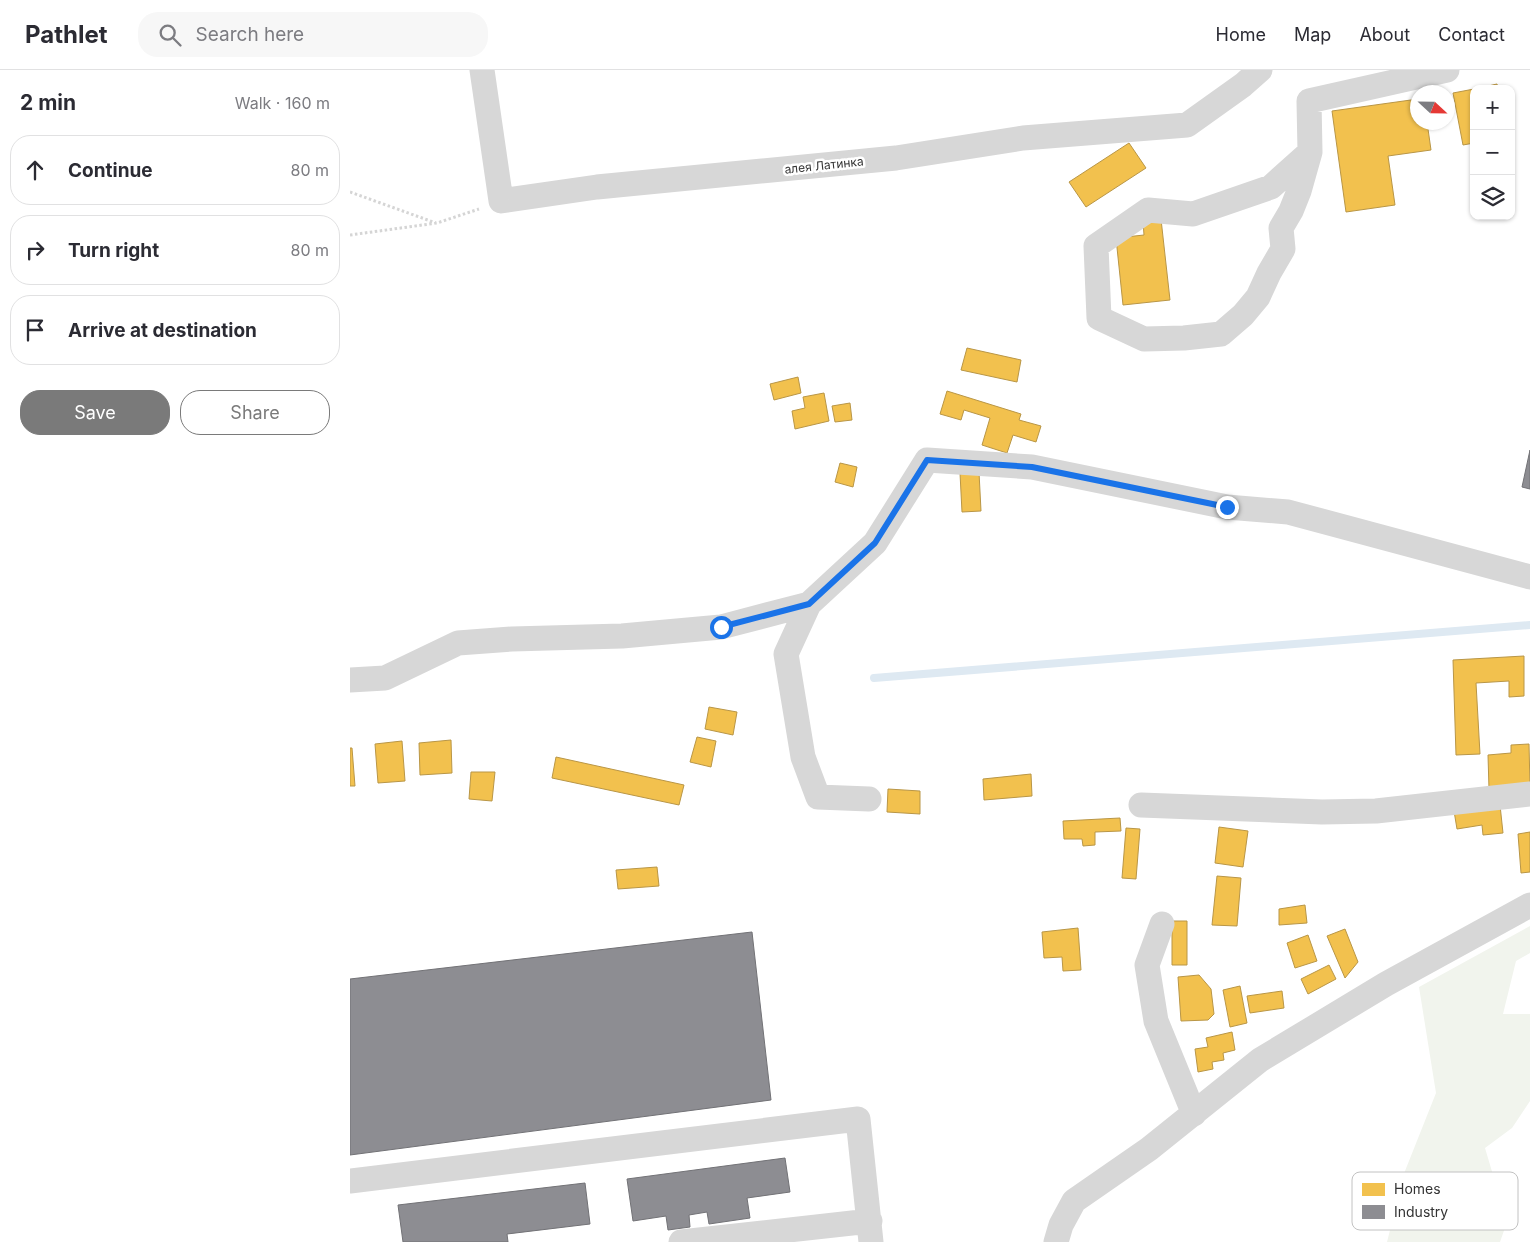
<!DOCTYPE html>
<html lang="en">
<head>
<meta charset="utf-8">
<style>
	body { margin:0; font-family:Inter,sans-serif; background:#f7f7f7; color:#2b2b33 }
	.controls { position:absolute; right:15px; top:15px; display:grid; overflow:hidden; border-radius:10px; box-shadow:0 1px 4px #0004 }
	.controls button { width:45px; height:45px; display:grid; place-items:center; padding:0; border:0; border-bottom:1px solid #e1e1e2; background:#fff; color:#2b2b33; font:25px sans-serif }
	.compass { position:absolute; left:1060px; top:15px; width:45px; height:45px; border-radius:50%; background:#fff; box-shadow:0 1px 4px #0004; rotate:112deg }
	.stop { position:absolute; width:15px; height:15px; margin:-11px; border:4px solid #1a73e8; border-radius:50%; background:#fff }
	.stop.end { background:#1a73e8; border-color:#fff; box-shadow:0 1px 5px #0008 }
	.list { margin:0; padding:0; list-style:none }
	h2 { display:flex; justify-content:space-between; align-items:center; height:65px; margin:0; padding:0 20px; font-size:21px }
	h2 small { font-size:16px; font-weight:400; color:#7c7c81 }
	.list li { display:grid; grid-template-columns:32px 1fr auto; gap:15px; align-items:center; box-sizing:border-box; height:70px; margin:0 10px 10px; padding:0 10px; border:1px solid #e1e1e2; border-radius:20px }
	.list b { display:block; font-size:19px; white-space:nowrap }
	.list em { font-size:16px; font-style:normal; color:#7c7c81 }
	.actions { display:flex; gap:10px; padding:15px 20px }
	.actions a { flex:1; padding:11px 0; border:1px solid #7a7a7a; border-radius:20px; text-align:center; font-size:18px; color:#7a7a7a }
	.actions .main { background:#7a7a7a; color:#fff }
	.icon { flex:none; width:28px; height:28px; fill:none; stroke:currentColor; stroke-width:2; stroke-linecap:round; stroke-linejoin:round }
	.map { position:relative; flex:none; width:1180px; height:1172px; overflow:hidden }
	header { display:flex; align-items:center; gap:30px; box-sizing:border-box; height:70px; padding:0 25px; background:#fff; border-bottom:1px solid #e1e1e2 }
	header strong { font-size:24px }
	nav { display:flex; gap:28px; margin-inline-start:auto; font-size:18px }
	.search { width:350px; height:45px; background:#f7f7f7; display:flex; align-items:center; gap:12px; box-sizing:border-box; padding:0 18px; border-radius:20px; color:#7c7c81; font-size:19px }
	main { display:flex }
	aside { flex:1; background:#fff }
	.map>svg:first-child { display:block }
</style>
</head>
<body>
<header>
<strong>Pathlet</strong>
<div class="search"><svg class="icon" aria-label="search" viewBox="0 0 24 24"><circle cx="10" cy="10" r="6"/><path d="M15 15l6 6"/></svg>Search here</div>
<nav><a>Home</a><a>Map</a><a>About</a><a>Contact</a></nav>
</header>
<main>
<aside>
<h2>2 min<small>Walk · 160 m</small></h2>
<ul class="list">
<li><svg class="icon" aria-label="ahead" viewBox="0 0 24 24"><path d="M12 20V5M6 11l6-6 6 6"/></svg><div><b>Continue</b></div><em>80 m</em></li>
<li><svg class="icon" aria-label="right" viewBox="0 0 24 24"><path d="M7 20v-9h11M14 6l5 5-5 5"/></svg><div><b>Turn right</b></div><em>80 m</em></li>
<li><svg class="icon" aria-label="arrive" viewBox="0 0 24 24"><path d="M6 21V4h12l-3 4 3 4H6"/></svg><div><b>Arrive at destination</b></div></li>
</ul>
<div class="actions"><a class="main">Save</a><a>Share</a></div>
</aside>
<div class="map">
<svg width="1180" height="1172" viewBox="0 0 1180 1172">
	<rect width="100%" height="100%" fill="#fff"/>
	<path fill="#f1f4ed" d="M1180 856V883L1166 891 1153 944H1180V1031L1162 1058 1135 1078 1157 1152 1150 1172H1037L1055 1101 1086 1023 1069 917Z"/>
	<path fill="#f2c14e" stroke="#b99646" d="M1147 14 1148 19H1125Z
		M1124 19V73L1113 75 1103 23Z
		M1068 29V52H1077L1081 80 1038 86 1045 135 996 142 982 41Z
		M779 73 796 98 736 137 719 112Z
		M811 149 820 230 773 235 766 168 794 165 793 151Z
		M617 278 671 290 667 312 611 300Z
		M448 307 451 323 424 330 420 314Z
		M597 321 671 344 669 350 691 356 686 372 663 365 657 383 632 375 640 348 614 340 611 350 590 344Z
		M474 323 479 351 445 359 442 341 455 338 453 327Z
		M500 333 502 350 485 352 482 336Z
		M490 393 507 397 503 417 485 412Z
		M629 402 631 441 612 442 610 403Z
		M1174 586V626L1159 627V611L1126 613 1130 684 1106 685 1103 590Z
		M359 637 387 642 383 665 355 659Z
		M347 667 366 671 361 697 340 692Z
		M101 670 102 703 70 705 69 673Z
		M52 671 55 711 28 713 25 674Z
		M1179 674 1180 716 1139 719 1138 685 1161 683V675Z
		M0 678H2L5 716H0Z
		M206 687 334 715 329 735 202 708Z
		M121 702H145L142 731 119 729Z
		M681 704 682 726 634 730 633 709Z
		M538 719 570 721V744L537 742Z
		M1150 735 1153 763 1133 765 1132 755 1107 759 1104 741Z
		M770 748 771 761 745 762V775L733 776 732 769H714L713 751Z
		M869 757 898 761 893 797 865 793Z
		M776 758 790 759 786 809 772 808Z
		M1180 762V802L1171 803 1168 764Z
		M307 797 309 816 268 819 266 800Z
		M867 806 891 808 887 856 862 855Z
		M955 835 957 853 929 855V839Z
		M822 851H837V895H822Z
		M728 858 731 900 713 901 712 887 694 888 692 862Z
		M995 859 1008 892 995 908 977 866Z
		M958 865 967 891 945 898 937 873Z
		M979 895 986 909 958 924 951 909Z
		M849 905 861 919 864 944 858 950 831 951 828 907Z
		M890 916 897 953 880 957 873 920Z
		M932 921 934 938 900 943 897 926Z
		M882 962 885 980 873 983 874 990 862 992 863 999 848 1002 845 979 858 977 856 968Z"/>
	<path fill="#8d8d92" stroke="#727276" d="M1180 380V419L1172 417Z
		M402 862 421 1030 0 1085V909Z
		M435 1088 440 1122 397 1128 400 1148 359 1154 357 1142 339 1145 340 1157 318 1160 316 1146 283 1151 277 1109Z
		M235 1113 240 1154 157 1164 158 1172H53L48 1135Z"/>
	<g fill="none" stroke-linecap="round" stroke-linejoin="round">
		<path stroke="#dee9f2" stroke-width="8" d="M524 608 1180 555"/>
		<path stroke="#d5d5d5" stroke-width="3" stroke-dasharray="2.5 2.5" stroke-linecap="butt" d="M0 122 86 153
			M0 165 87 153 129 139"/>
		<path stroke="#d7d7d7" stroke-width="25" d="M132 0 151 131 247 117 546 88 673 68 837 55 893 15 910 0
			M960 82 921 117 843 144 798 140 746 176 749 248 794 269 834 268 871 264 893 245 908 227 919 203 933 179 931 158 941 141 949 121 960 82 959 31 1097 0
			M459 534 525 473 577 390 682 397 877 437 938 442 1180 507
			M0 610 35 608 108 573 162 569 272 566 371 557 459 534 436 584 453 687 468 727 519 729
			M791 735 972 742 1026 741 1180 724
			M812 854 797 895 806 951 844 1044
			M0 1111 508 1049 521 1172
			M331 1172 520 1151
			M706 1172 711 1155 724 1131 799 1079 910 990 1036 914 1180 835"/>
	</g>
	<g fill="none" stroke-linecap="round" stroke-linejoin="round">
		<path stroke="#1a73e8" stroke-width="6" d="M371 557 459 534 525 473 577 390 682 397 877 437"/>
	</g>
	<g text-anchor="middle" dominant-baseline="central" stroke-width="5" stroke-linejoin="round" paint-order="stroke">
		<g font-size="12" fill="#333" stroke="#fff">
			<text transform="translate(474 95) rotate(-6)">алея Латинка</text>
		</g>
	</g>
	<rect x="1002" y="1102" width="166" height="58" rx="8" fill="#fff" stroke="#c2c2c2" stroke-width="1"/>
	<rect x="1012" y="1113" width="23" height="13" fill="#f2c14e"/>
	<rect x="1012" y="1135" width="23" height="14" fill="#8d8d92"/>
	<g font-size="14" fill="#333">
		<text x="1044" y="1124">Homes</text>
		<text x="1044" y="1147">Industry</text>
	</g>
</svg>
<div class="controls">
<button>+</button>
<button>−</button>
<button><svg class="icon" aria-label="layers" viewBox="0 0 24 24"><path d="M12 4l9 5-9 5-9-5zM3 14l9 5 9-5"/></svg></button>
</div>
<svg class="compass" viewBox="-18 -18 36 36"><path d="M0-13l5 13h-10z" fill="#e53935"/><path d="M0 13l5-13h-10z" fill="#7c7c81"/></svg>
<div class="stop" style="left:371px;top:557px"></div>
<div class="stop end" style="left:877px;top:437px"></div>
</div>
</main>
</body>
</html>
